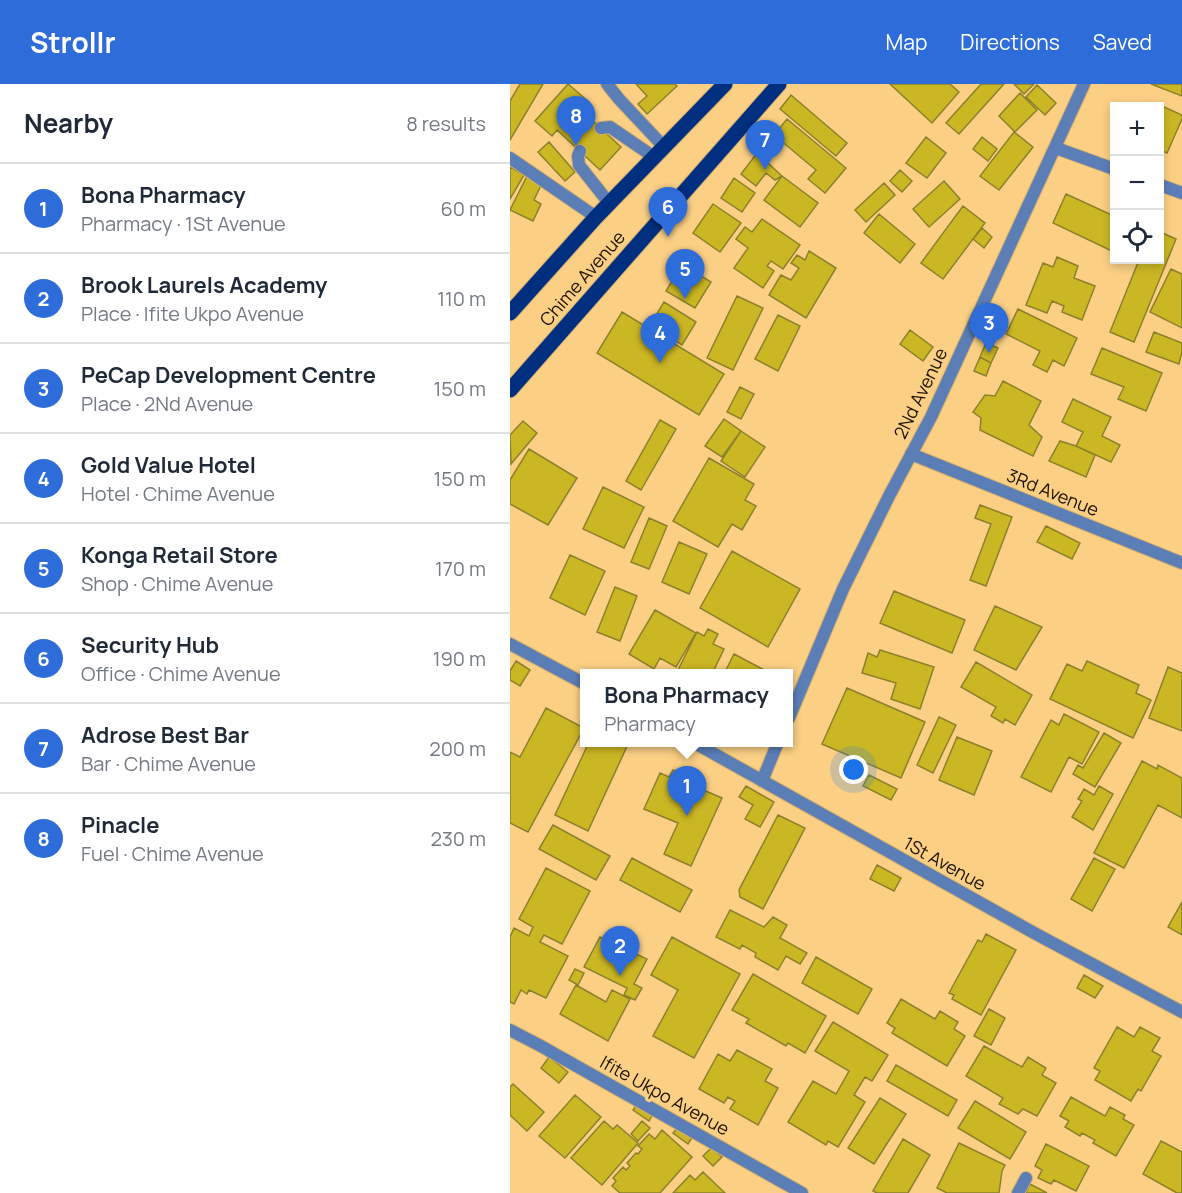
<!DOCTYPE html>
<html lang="en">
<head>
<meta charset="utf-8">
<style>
	body { margin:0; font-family:Manrope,sans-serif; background:#f6f6f7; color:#1f2937 }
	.controls { position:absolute; right:18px; top:18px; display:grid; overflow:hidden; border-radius:0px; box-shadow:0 3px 9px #0003 }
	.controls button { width:54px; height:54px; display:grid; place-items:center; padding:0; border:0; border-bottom:2px solid #e0e1e3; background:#fff; color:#1f2937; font:30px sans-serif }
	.you { position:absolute; left:344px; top:686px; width:21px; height:21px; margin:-15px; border:4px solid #fff; border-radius:50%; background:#1a73e8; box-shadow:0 0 0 9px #1a73e833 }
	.badge { display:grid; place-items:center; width:39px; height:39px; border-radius:50%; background:#2d6cd9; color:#fff; font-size:20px; font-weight:700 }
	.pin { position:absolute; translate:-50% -50px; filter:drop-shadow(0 2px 3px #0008) }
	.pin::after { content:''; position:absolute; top:32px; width:21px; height:18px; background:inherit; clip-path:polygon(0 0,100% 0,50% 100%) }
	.popup { position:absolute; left:70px; top:585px; width:213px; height:78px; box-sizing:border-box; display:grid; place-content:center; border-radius:0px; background:#fff; filter:drop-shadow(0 2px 4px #0005); font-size:20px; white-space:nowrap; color:#747a83 }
	.popup b { font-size:22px; color:#1f2937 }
	.popup::after { content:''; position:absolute; left:50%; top:100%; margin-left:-12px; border:12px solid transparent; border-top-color:#fff }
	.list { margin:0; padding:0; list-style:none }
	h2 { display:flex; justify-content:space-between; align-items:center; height:78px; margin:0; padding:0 24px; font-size:26px }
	h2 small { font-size:20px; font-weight:400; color:#747a83 }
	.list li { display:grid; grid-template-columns:39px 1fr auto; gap:18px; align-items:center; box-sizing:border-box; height:90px; padding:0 24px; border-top:2px solid #e0e1e3 }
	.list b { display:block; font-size:22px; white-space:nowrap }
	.list p { margin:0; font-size:20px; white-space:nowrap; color:#747a83 }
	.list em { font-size:20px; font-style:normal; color:#747a83 }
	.icon { flex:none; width:33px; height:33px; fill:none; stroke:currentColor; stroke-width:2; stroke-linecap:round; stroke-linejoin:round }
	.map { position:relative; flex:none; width:672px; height:1109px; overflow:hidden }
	header { display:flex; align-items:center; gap:36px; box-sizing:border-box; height:84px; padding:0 30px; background:#2d6cd9; color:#fff }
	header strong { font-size:28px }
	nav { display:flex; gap:33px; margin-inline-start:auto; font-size:21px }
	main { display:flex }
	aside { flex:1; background:#fff }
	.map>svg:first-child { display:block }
</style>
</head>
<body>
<header>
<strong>Strollr</strong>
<nav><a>Map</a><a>Directions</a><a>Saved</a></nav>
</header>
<main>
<aside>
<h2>Nearby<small>8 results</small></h2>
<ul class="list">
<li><span class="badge">1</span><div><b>Bona Pharmacy</b><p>Pharmacy · 1St Avenue</p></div><em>60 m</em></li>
<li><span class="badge">2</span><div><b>Brook Laurels Academy</b><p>Place · Ifite Ukpo Avenue</p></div><em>110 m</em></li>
<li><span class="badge">3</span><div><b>PeCap Development Centre</b><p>Place · 2Nd Avenue</p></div><em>150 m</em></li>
<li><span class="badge">4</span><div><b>Gold Value Hotel</b><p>Hotel · Chime Avenue</p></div><em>150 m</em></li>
<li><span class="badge">5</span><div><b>Konga Retail Store</b><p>Shop · Chime Avenue</p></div><em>170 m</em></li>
<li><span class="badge">6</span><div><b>Security Hub</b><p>Office · Chime Avenue</p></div><em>190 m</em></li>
<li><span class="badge">7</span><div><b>Adrose Best Bar</b><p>Bar · Chime Avenue</p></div><em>200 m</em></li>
<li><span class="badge">8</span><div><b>Pinacle</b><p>Fuel · Chime Avenue</p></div><em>230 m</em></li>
</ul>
</aside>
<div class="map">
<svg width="672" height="1109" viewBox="0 0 672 1109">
	<rect width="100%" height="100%" fill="#fbd085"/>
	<path fill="#cbb724" stroke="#8c802b" stroke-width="1.5" d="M10 0H33L0 56V17Z
		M58 0 79 18 71 26 111 63 90 86 47 46 42 52 25 37Z
		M126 0H165L167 2 137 30 128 20 137 12Z
		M380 0H440L449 8 422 39Z
		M471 0H494L449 50 436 39Z
		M504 0H524L514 10Z
		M641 0H672V12Z
		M527 1 546 19 535 31 516 13Z
		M510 9 527 26 505 48 489 32Z
		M281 11 337 59 326 72 270 25Z
		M645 19 672 31V35L657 69 650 66V22H643Z
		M277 35 336 84 315 109 298 95 306 86 264 51Z
		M504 48 523 63 489 106 470 92Z
		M416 53 436 69 417 94 396 79Z
		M472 53 487 65 478 77 463 65Z
		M39 58 65 88 55 97 28 68Z
		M247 69 272 92 265 96 256 89 246 102 231 90Z
		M0 83 14 91 0 115Z
		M390 86 402 97 392 108 380 97Z
		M17 92 32 99 24 116 31 120 23 137 0 126Z
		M272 92 308 119 290 143 254 116Z
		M224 94 245 109 232 128 211 114Z
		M434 97 450 115 419 143 403 125Z
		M374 99 385 111 356 138 345 126Z
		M556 110 604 132V168L543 139Z
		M203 120 231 139 210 168 183 149Z
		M453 122 475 139 433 195 411 179Z
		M369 130 405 160 390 179 354 149Z
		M252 135 290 161 273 185 261 177 257 182 264 187 253 204 224 184 238 164 226 155 235 143 242 148Z
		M472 144 482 153 474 164 463 155Z
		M650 148 666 155 624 258 600 248 629 176H650Z
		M299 167 326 184 296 234 259 211 271 191 281 196 289 184 281 179 287 171 295 176Z
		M547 173 568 182 564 194 585 202 572 236 552 228 554 222 542 217 537 229 516 221 533 179 543 183Z
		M172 180 201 198 185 224 156 207Z
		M661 185 672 190V244L640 228Z
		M227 212 253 224 223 286 197 274Z
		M154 218 186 238 172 261 140 241Z
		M508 225 567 254 554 282 543 276 537 288 523 281 530 267 496 250Z
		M112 228 214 290 189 331 87 269Z
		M268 231 290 242 268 287 245 275Z
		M400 246 423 263 413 277 390 260Z
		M644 248 672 259V268L669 280 636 268Z
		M476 259 488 264 481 279 470 273Z
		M592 264 652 289 636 327 608 315 614 303 581 290Z
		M470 273 481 279 476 292 464 287Z
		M493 297 531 317 519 341 532 353 523 372 470 346 471 334 463 328 475 311 485 312Z
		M230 303 244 310 231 335 217 328Z
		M563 315 601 333 592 352 610 361 601 378 566 362 573 348 552 338Z
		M214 335 231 347 212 373 195 362Z
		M150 336 166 345 131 406 116 397Z
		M13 337 27 349 1 380 0 351Z
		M231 347 255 363 235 393 211 377Z
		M550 357 566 362 585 371 576 393 539 377Z
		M19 365 67 394 38 441 0 420V396Z
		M199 374 244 400 235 416 246 422 232 446 222 440 208 463 163 437Z
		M93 403 134 423 114 464 73 445Z
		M470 421 502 433 476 502 460 496 481 440 465 434Z
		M139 434 157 442 139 485 121 478Z
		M536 442 570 459 562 475 527 458Z
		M169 458 197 470 179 510 152 498Z
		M222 467 290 505 258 563 190 524Z
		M60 471 95 487 75 531 40 514Z
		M105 503 127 512 110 557 87 548Z
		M384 507 455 536 442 569 370 539Z
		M485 522 532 543 506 586 464 566Z
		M145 526 186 549 166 583 150 574 144 585 119 570Z
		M198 545 208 550 203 560 214 565 202 590H166L187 548 194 552Z
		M370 566 424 583 410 625 381 615 386 599 352 589 358 569 367 573Z
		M224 570 262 590H214Z
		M6 577 20 586 10 602 0 596V587Z
		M577 577 629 601 626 609 641 616 623 654 540 615 557 580 572 587Z
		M466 578 522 611 505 641 495 635 493 639 481 632 486 623 451 603Z
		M658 583 672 589V647L639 634Z
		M337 604 415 638 391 694 312 660Z
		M36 624 74 644 18 748 0 739V668L10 673Z
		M554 630 589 648 572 680 559 673 541 708 511 693 541 636 549 641Z
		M429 633 446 641 423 689 407 681Z
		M594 649 611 659 585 703 563 690 568 681 573 684Z
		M447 653 482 667 464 711 429 696Z
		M79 658H119L78 747 45 731Z
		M632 677 647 685 648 681 672 694V734L648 721 614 784 584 769Z
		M163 686 193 699 191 705 212 714 181 782 154 770 168 739 134 725 150 689 159 693Z
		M359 691 387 705 381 716 353 702Z
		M236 702 264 718 250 743 235 735 243 721 229 713Z
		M589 702 603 710 583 746 562 733 572 717 568 715 574 705 584 711Z
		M268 731 295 744 253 825 230 813 229 806Z
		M43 741 100 772 86 796 29 765Z
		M122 774 182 806 170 828 110 796Z
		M584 774 605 785 582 827 561 815Z
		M367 781 391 794 384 807 360 795Z
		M36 784 80 807 52 860 34 851 30 858 58 872 36 914 19 906 17 910 11 906 4 920 0 918V853L4 844 19 852 23 843 9 835Z
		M672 818V851L658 843Z
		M220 826 254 843 263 833 277 841 270 854 297 869 290 880 276 872 268 886 245 873 246 869 232 861 230 865 206 853Z
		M476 850 506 866 471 931 442 915 444 911 439 909 468 856 472 858Z
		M90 853 137 875 124 900 132 904 125 916 114 911 117 904 74 883Z
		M162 853 230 890 184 974 143 952 168 906 141 891Z
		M306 873 362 905 348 930 292 899Z
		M65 885 74 889 68 901 59 896Z
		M243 890 316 932 295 969 278 959 276 962 236 939 239 935 222 926Z
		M574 891 593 902 585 914 567 904Z
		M66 901 96 918 102 906 120 915 98 957 50 930Z
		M391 915 425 935 430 927 448 938 444 945 455 952 437 982 382 949 385 944 377 939Z
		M479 925 495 934 481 961 464 952Z
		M323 938 378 971 362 997 355 993 344 1011 355 1018 328 1063 318 1057 316 1061 278 1038 303 997 326 1010 339 987 305 967Z
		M607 943 624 953 630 943 650 954 642 967 651 972 631 1007 628 1005 621 1017 585 996 590 987 584 984Z
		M474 962 512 983 518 973 536 984 532 991 546 999 527 1032 513 1025 508 1030 489 1020 493 1014 456 992Z
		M227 966 262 985 255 997 268 1004 248 1041 220 1025 225 1017 218 1013 214 1019 189 1005 208 970 220 977Z
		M39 973 58 988 49 999 31 984Z
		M386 981 447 1016 438 1032 377 997Z
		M3 1000 34 1028 17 1047 0 1031V1003Z
		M65 1011 91 1033 55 1074 29 1052Z
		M561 1013 595 1032 600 1023 615 1031 613 1035 624 1041 606 1072 583 1059 585 1056 572 1049 570 1052 555 1043 559 1037 550 1032Z
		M370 1014 396 1030 364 1080 338 1064Z
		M465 1017 516 1048 500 1075 448 1044Z
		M128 1018 144 1028 139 1037 123 1026Z
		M94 1037 103 1045 107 1041 128 1059 92 1101 61 1074Z
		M132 1037 140 1044 128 1057 121 1050Z
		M169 1042 183 1052 178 1060 163 1049Z
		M152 1046 182 1073 150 1109H110L102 1102 106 1097 103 1094 113 1083 116 1086 120 1082 117 1079 126 1069 128 1070 132 1065 128 1062 139 1050 145 1055Z
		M393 1055 420 1071 398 1109H367L363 1107Z
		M651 1057 672 1068V1109H667L633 1090Z
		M449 1059 495 1081 492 1087 489 1109H437L427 1104Z
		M536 1060 579 1082 566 1107 544 1096 541 1100 528 1094 532 1086 525 1082Z
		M202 1063 212 1073 203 1082 193 1072Z
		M193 1088 215 1109H163L180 1091 185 1096Z
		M520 1100 537 1109H516Z"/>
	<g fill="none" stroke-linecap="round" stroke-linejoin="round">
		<g stroke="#d3ae6d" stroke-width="14">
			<path id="service" d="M91 44 100 43 144 73
				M70 67 68 72 69 81 99 119
				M0 74 86 133"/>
		</g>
		<g stroke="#d3ae6d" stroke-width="14">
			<path id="minor" d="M97 0 109 15 154 63
				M546 64 604 85
				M650 101 672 109
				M401 370 672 479
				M0 560 75 600
				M279 634 333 505 379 412 421 333 574 0
				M183 658 526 850 672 928
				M252 697 268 658
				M0 946 29 961 292 1109
				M508 1109 516 1094"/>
		</g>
		<g stroke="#d3ae6d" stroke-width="17">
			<path id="primary" d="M0 229 86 133 215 0
				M0 306 269 0"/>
		</g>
		<use href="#service" stroke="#5c7eb7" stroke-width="12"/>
		<use href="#minor" stroke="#5c7eb7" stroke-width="12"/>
		<use href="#primary" stroke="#002f80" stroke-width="15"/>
	</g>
	<g text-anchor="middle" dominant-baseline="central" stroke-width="6" stroke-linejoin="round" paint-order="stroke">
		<g font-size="18" fill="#1e1200" stroke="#fbd085">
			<text transform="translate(72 194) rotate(-49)">Chime Avenue</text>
			<text transform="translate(410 309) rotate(-64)">2Nd Avenue</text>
			<text transform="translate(543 408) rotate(22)">3Rd Avenue</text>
			<text transform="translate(435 779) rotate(29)">1St Avenue</text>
			<text transform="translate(155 1011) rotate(29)">Ifite Ukpo Avenue</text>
		</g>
	</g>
</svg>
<div class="controls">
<button>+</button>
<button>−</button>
<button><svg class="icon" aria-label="locate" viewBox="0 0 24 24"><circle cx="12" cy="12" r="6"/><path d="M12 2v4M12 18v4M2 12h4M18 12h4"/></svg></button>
</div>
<div class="you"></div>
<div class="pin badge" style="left:177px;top:732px">1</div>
<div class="popup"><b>Bona Pharmacy</b>Pharmacy</div>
<div class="pin badge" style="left:110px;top:892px">2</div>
<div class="pin badge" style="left:479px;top:269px">3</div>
<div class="pin badge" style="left:150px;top:279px">4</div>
<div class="pin badge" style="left:175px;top:215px">5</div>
<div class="pin badge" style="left:158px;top:153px">6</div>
<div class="pin badge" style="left:255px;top:86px">7</div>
<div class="pin badge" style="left:66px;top:62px">8</div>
</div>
</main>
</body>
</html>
